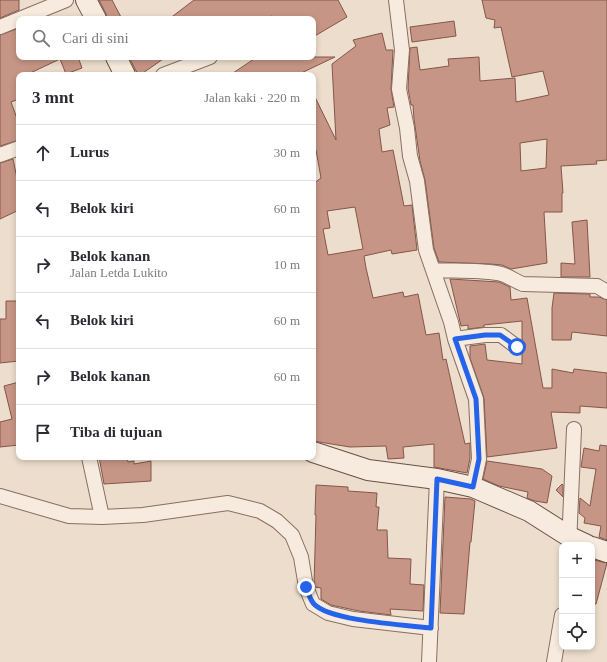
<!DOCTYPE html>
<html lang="id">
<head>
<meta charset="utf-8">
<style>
	body { margin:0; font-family:"Times New Roman",serif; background:#f7f7f7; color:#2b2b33 }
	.controls { position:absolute; right:12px; bottom:12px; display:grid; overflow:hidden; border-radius:8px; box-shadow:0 2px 6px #0003 }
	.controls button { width:36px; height:36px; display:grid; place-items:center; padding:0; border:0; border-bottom:1px solid #e1e1e2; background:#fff; color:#2b2b33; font:20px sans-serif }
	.stop { position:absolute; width:12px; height:12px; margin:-9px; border:3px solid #2563eb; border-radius:50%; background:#fff }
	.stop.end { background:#2563eb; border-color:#fff; box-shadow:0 1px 4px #0008 }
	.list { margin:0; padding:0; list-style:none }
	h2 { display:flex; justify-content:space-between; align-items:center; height:52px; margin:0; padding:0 16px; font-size:17px }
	h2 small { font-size:13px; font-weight:400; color:#7c7c81 }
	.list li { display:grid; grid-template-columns:26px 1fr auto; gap:12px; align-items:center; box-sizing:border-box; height:56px; padding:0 16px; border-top:1px solid #e1e1e2 }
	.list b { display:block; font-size:15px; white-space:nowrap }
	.list p { margin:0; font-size:13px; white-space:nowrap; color:#7c7c81 }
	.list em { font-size:13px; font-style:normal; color:#7c7c81 }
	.icon { flex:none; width:22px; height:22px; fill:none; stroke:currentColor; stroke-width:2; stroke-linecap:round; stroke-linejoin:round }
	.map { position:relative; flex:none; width:607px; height:662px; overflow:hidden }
	.search { position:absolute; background:#fff; box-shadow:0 2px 6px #0003; left:16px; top:16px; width:300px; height:44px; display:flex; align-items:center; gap:10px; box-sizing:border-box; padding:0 14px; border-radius:8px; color:#7c7c81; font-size:15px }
	.panel { position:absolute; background:#fff; box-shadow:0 2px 6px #0003; left:16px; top:72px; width:300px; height:388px; border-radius:8px }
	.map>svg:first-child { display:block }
</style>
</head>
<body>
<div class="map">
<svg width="607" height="662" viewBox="0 0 607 662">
	<rect width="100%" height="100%" fill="#ecddcc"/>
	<path fill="#c69585" stroke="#855649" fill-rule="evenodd" d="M0 0H19V10L0 18Z
		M99 0H112L122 19H107L106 14Z
		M194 0H338L347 17 313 37V19H273L272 16 262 19H169Z
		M482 0H607V160L596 161 597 164 561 166 563 193H562V212H544L547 263 511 269 502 265 490 264 439 262 434 248 425 180 420 161 414 119 413 105H411L408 88 410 48 417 47 420 70 449 66 448 59 479 57 480 81 515 78 516 102 549 95 543 71 512 77 501 27 494 28 495 20 486 18ZM547 139 546 168 521 171 520 143Z
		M454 21 456 36 412 42 410 27Z
		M19 28V57H78L82 68 66 74 60 59 26 75H19V99L11 102 19 124V140L0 146V35Z
		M382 33 386 50H393L391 89 394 107 387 108 390 125 379 129 382 152 393 150 404 206 412 205 417 250 392 254 391 250 364 256 366 268 373 298 403 292 404 297 418 294 426 335 439 333 443 360 446 359 465 444 470 443V458L467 473 434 467V444L403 447 404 458 388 459 386 446 350 447 313 441V184L321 178 316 150 313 151V93L336 140 332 64 356 46 353 40ZM355 207 363 249 328 255 323 229 330 228 327 211Z
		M129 57H166L140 75 136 71Z
		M257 57H274L275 59 284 57H335L297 75H230Z
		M13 159 19 188V210L0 219V163Z
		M587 220 590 277H561V263L575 264 572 222Z
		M450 279 499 282 510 287 511 300 527 298 543 388H552V369L573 373 574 369 607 373V408L580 406V413L551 412 557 448 487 457 484 398 470 358V346L485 344 487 360 522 364V354L525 348V343L522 340V321L484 325V327L468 329V325L461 326Z
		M554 293 590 294V297H599L607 300V336L572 332 571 340H552V308Z
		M6 301H19V361L0 363V319H6Z
		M19 382V445L0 447V422L12 419 4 386Z
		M600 445 607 446V540L599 537 601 526 584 523 585 518 579 513 580 498 590 506 596 469 581 467 584 448 599 451Z
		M99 457H127L128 462 134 461V464L151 461V481L104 484Z
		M487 461 542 469 552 476 547 503 535 501 527 498 528 492 499 486 483 479Z
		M562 484 563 485V497L556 490Z
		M316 485 348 487V491L377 493 376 507H379L377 530H387L388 558 411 559 410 584 424 585 423 611 390 609 391 615 359 611 331 605 321 599V588L315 587 314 585 316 515H315Z
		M445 497 471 499 475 501 471 542H470L464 614 440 613Z
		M594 560 607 563 596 604H592V569Z"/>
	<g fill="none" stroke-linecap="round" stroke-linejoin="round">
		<g stroke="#886f61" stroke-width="16">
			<path id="street" d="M396 0 402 50 399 89 407 128 410 156 417 181 426 250 451 322 455 339 476 399 479 459 473 487
				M0 27 66 0
				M163 75 210 57
				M0 155 19 148
				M433 270C454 271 477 270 497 273 507 274 514 281 523 284L597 286 607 292
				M455 339 485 335H501L517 347
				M89 457 102 517
				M0 496 69 516 102 517 143 515 228 503 260 511 277 521 292 535 301 557 306 587 313 604 328 613 353 619 431 628
				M569 545 574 429
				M429 662 437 479
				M554 662 562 615"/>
		</g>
		<g stroke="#6a5044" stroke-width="22">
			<path id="secondary" d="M86 0 96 19
				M116 57 125 75
				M313 452 368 470 437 479 473 487 529 511 570 537 587 545
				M592 547 607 552"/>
		</g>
		<use href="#street" stroke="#f7ebdf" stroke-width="14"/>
		<use href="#secondary" stroke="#f7ebdf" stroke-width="20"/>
	</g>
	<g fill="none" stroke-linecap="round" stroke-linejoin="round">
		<path stroke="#2563eb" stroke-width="5" d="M306 587C308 592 310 600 314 604 330 621 405 625 431 628L437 479 473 487 479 459 476 399 455 339 485 335H500L517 347"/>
	</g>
</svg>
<div class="controls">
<button>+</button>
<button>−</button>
<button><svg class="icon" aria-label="locate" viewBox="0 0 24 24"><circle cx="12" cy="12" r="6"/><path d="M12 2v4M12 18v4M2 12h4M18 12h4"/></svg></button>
</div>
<div class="stop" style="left:517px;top:347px"></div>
<div class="stop end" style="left:306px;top:587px"></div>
<div class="search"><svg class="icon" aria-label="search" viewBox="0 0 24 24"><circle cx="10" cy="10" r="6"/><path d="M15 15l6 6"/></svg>Cari di sini</div>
<section class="panel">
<h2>3 mnt<small>Jalan kaki · 220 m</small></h2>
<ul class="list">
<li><svg class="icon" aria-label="ahead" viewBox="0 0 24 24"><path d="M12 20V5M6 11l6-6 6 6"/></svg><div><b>Lurus</b></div><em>30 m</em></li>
<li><svg class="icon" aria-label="left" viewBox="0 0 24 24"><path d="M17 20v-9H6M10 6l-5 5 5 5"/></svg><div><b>Belok kiri</b></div><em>60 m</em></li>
<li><svg class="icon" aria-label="right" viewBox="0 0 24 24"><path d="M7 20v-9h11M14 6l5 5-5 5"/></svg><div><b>Belok kanan</b><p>Jalan Letda Lukito</p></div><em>10 m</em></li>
<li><svg class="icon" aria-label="left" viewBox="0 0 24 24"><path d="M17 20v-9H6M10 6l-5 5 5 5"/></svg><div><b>Belok kiri</b></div><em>60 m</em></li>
<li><svg class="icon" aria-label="right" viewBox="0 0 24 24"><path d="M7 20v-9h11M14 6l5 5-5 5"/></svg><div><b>Belok kanan</b></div><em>60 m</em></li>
<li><svg class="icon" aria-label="arrive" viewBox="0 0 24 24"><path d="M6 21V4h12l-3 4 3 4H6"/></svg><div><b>Tiba di tujuan</b></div></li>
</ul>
</section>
</div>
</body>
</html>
